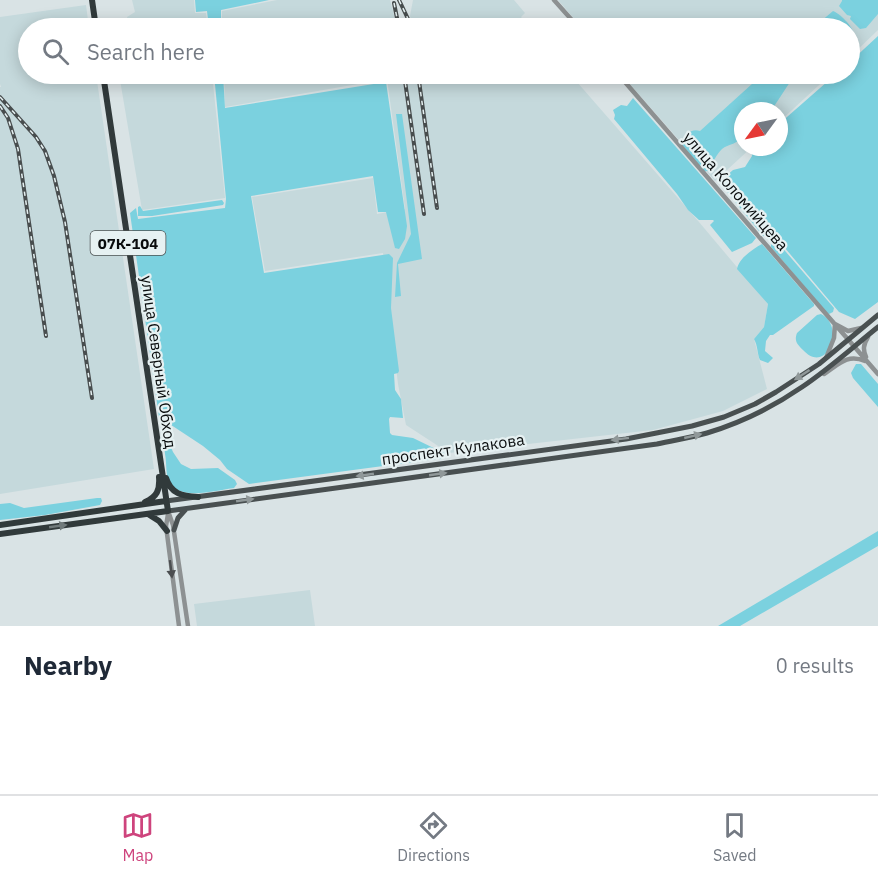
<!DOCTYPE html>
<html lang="en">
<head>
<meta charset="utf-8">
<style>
	body { margin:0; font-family:"IBM Plex Sans",sans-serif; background:#f2f2f3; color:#1f2937 }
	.compass { position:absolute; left:734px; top:102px; width:54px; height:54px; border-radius:50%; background:#fff; box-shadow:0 3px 15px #0003; rotate:237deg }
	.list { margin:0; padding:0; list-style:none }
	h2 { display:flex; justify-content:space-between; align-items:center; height:78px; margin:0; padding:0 24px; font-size:26px }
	h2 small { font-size:20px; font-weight:400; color:#747a83 }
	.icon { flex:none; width:33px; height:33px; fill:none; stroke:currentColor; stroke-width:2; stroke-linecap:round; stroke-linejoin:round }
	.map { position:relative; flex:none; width:878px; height:626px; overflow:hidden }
	.search { position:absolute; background:#fff; box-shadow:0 3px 15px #0003; left:18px; right:18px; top:18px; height:66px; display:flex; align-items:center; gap:15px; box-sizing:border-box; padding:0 21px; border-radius:33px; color:#747a83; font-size:22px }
	.sheet { height:168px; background:#fff }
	nav { display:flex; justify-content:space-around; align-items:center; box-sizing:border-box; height:84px; border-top:2px solid #e0e1e3; background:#fff; font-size:16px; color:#747a83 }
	nav a { display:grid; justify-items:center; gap:3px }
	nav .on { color:#ce447d }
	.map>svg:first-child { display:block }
</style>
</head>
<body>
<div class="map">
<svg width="878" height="626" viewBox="0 0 878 626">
	<rect width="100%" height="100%" fill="#d9e3e5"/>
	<path fill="#c5d9dc" d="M132 0H194L195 13H206L208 28H129L127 17 135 12Z
		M277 0H390L395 19 396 28H222V11Z
		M413 0H514L525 13 521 17 531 28H413L410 16Z
		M558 0H878V30L850 57V28H582Z
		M86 5 89 28H28V74H96L154 469 0 494V87H1L0 84V17Z
		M119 74H212L225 198 142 210Z
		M224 74H570L699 222 768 304 764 327 754 339 767 389 723 411 653 430 449 453 406 425 398 384 383 253 265 271 252 197 373 178 377 214 405 209 387 79 225 107Z
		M621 74H831L779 122V111H743V147H752L715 181Z
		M310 590 315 626H197L194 604Z"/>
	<path fill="#7bd1df" d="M195 0H269L221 10V28H209L207 11 196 12Z
		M842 0H878V14L866 28 860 29 850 19 851 16 847 15 839 6 842 1Z
		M833 11C839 13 853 26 853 33 853 37 851 40 850 43V28H813Z
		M878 36V302L855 319 839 312 725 177 733 170 745 167 752 156 751 149 753 147H779V124L836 74H850V62Z
		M214 74H223L225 108 386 82 407 226 405 239 399 249 395 248 386 212H378L373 176 251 196 264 273 389 254 393 258 391 308 399 371 398 373 394 374 395 390 401 399 403 418 390 417 389 419 390 433 392 435 413 438 446 454 443 458 249 484 227 469 220 460 203 446 159 417 130 213 136 208 138 219 225 208 226 199Z
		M763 74H805L790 82 771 111H743C743 118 745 129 742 136 739 144 728 144 722 149 717 154 711 164 710 170L704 172 680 142C686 136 690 128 700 131Z
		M633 98 756 238 752 243 732 252 710 225 714 221 713 220H699L688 210 677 194 614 119 615 115 613 110 621 105 627 106Z
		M396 114H402L422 259 398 264 401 296 395 297 397 263 411 234Z
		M720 177H722L768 232V234L763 236 720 183 719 180Z
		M222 200 224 203 223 205 152 216H138V207L140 206 143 211Z
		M771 237 774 238 834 308 833 312 829 314 827 313 771 247V243L769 240Z
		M762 244 814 304V306L773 335H770L766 341 765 351 773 358 768 363 760 360C757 353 758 346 754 339L764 327 768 304 737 269C739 258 753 249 762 244Z
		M821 314C846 326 827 376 803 350 797 344 794 341 797 333L817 315Z
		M856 364H861L878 384V407L853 378 851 373Z
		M164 437 167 438 173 452 181 464 191 469 218 468 235 480 237 484 234 488C217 490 181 501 170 483 165 475 167 463 165 454 165 450 163 445 162 440Z
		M97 498H101L102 501 100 505 45 515 0 520V504L10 503 24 508Z
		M878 531V546L740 626H718Z"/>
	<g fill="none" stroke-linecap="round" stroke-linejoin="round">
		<path stroke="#8d9192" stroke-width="4.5" d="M554 0 579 28
			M618 74 878 374
			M866 357C863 350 863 345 868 337
			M826 358 834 338 835 324 848 331 861 328
			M824 374C838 365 847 353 865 361
			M168 511 173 525 188 626
			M168 514 166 526 179 626"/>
		<path stroke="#495051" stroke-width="5" d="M166 501 626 439 692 426 724 417 755 404 776 392 819 364 878 315
			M168 511 657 444C674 440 690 438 707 433 740 423 773 407 802 387 829 369 853 347 878 327
			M174 530 178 518 186 509"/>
		<path stroke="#313a3b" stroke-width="6" d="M92 0 96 28
			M166 478C171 494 182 496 198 497
			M145 502C157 497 160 490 159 477
			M148 514 159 521 167 531
			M0 525 166 501
			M0 534 168 511 103 74"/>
		<g stroke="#484d4e" stroke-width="4">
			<path id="rail" d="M399 0 409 21 411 28
				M394 3 399 28
				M404 74 424 214
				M418 74 437 208
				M0 97 36 137 45 151 54 176 65 222 92 398
				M0 106 8 118 18 149 46 336"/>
		</g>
		<use href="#rail" stroke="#e6f1f2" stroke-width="1.5" stroke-dasharray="4.5" stroke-linecap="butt"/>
	</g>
	<defs><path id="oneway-solid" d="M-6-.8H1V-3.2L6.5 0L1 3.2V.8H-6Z" transform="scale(1.5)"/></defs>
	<g fill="#909899">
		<use href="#oneway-solid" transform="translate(802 375) rotate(147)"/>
		<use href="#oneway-solid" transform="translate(693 436) rotate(-13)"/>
		<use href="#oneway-solid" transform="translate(620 439) rotate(173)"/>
		<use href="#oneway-solid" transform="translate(438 474) rotate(-8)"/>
		<use href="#oneway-solid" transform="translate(365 475) rotate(172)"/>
		<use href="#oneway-solid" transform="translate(245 500) rotate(-8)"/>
	</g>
	<use fill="#707a7b" href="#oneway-solid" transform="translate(58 526) rotate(-8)"/>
	<use fill="#4b4e50" href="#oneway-solid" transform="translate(171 569) rotate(83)"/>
	<g text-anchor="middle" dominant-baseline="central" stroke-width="4.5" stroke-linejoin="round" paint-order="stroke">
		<rect fill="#e6f1f2" stroke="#4b5152" stroke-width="1.5" x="90.5" y="231" width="75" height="24" rx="4.5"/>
		<g font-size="15" font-weight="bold" fill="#090c0d">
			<text x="128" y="243">07К-104</text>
		</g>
		<g font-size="16" fill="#090c0d" stroke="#e6f1f2">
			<text transform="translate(736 191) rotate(49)">улица Коломийцева</text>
			<text transform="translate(159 362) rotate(82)">улица Северный Обход</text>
			<text transform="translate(453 449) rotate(-8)">проспект Кулакова</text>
		</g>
	</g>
</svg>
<svg class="compass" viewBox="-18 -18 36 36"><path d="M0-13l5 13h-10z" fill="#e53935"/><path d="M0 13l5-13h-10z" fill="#747a83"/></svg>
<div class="search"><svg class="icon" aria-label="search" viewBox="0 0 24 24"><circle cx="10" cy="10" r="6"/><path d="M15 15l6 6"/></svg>Search here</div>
</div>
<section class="sheet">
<h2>Nearby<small>0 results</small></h2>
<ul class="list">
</ul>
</section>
<nav>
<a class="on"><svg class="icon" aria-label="map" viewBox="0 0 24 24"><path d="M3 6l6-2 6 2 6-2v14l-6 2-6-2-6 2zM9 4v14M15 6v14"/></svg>Map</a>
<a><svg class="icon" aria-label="directions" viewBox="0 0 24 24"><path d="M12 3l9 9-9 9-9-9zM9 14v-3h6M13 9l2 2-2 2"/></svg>Directions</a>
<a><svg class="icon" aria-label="saved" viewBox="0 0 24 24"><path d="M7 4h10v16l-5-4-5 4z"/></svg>Saved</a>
</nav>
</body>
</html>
